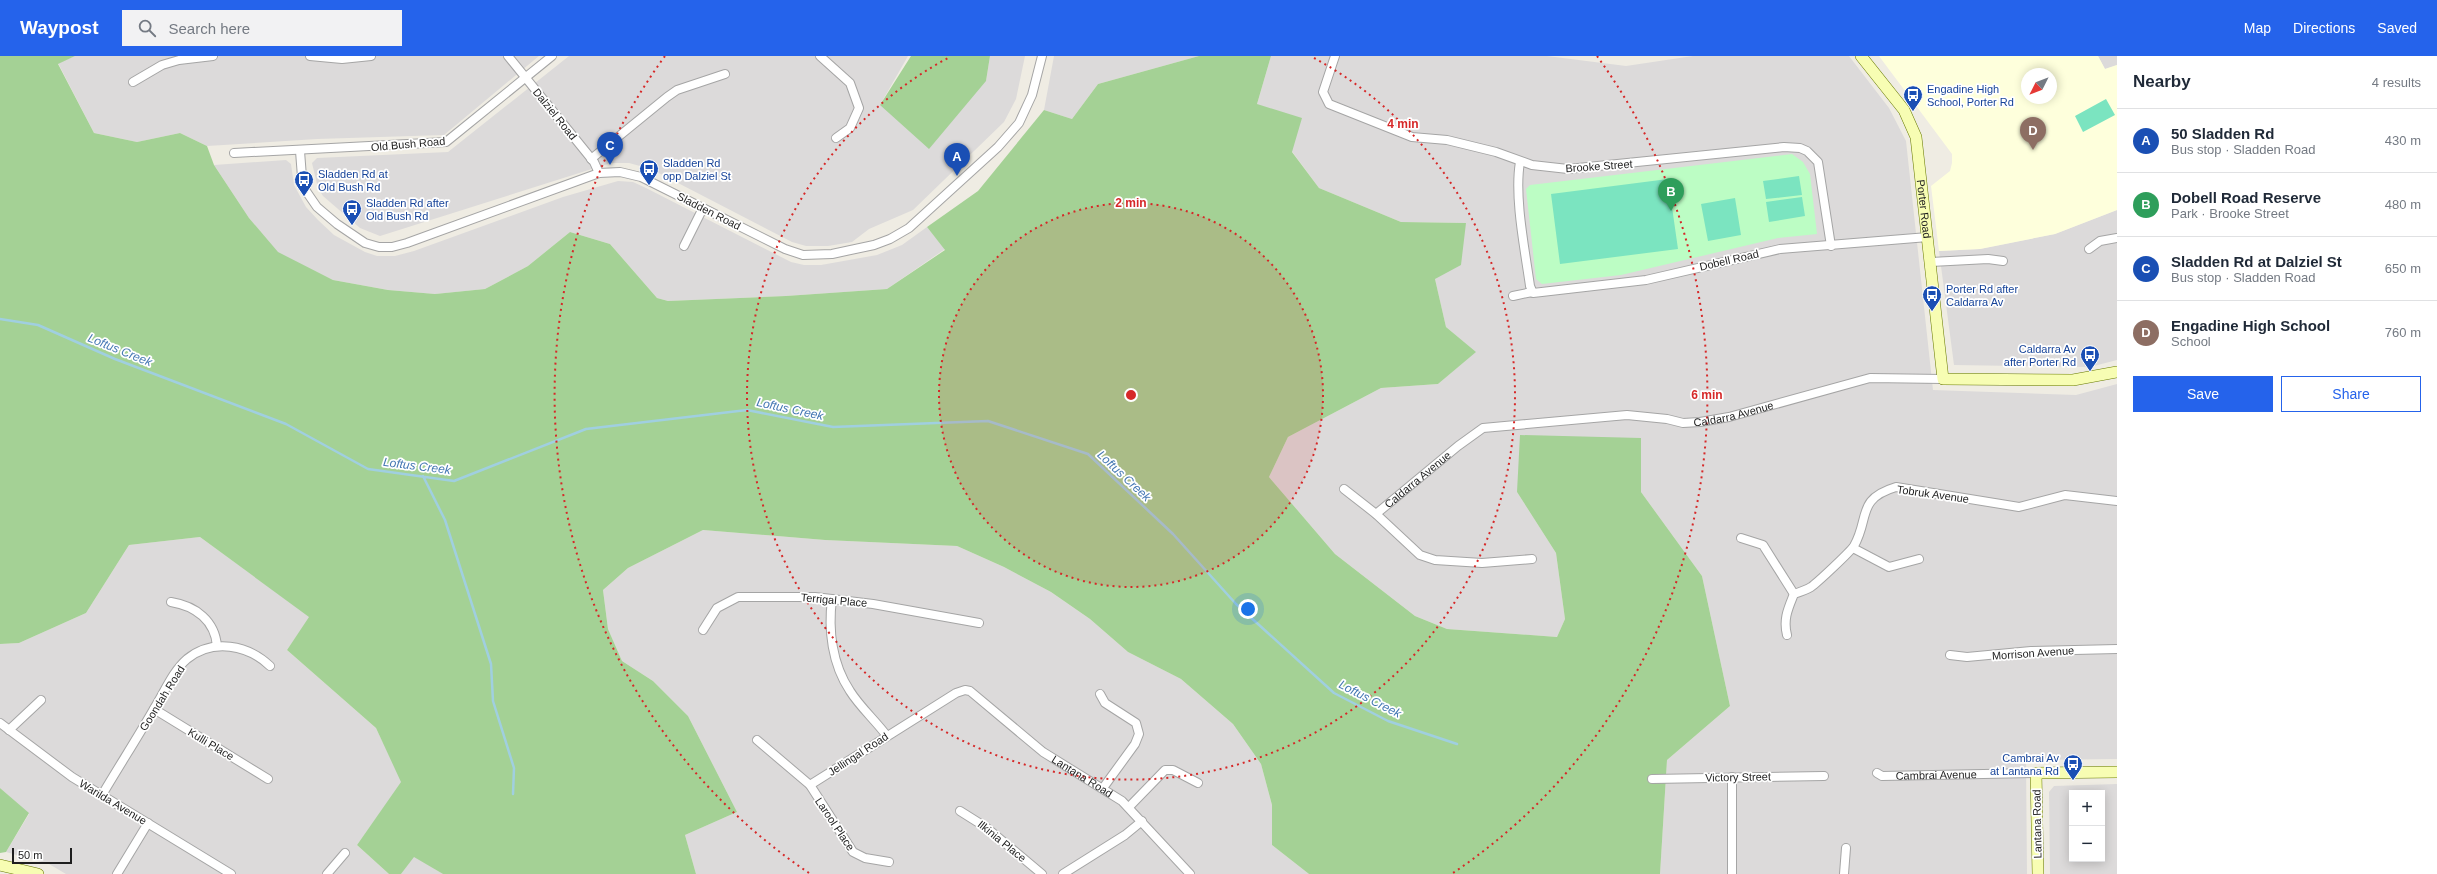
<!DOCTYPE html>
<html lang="en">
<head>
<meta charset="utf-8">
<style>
	body { margin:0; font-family:Helvetica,sans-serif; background:#f2f2f3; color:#1f2937 }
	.controls { position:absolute; right:12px; bottom:12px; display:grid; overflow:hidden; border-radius:0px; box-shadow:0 2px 10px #0003 }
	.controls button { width:36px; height:36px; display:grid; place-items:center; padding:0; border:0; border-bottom:1px solid #e0e1e3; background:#fff; color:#1f2937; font:20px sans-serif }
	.compass { position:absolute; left:2021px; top:12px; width:36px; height:36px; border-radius:50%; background:#fff; box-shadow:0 2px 10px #0003; rotate:228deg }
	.scale { position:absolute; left:12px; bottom:10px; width:60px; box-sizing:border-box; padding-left:4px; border:2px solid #1e1e1e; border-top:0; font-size:11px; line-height:14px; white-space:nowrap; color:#1e1e1e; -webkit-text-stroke:3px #fff; paint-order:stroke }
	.you { position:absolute; left:1248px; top:553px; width:14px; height:14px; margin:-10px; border:3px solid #fff; border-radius:50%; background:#1a73e8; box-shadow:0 0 0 6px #1a73e833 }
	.badge { display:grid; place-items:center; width:26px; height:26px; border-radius:50%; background:#2563eb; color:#fff; font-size:13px; font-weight:700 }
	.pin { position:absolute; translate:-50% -33px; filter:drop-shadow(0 1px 2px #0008) }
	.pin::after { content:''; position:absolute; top:21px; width:14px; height:12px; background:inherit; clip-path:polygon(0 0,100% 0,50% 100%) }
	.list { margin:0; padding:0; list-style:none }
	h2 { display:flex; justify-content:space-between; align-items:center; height:52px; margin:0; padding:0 16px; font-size:17px }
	h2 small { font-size:13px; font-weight:400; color:#747a83 }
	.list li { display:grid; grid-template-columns:26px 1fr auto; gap:12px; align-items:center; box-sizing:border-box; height:64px; padding:0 16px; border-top:1px solid #e0e1e3 }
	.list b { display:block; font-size:15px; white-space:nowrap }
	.list p { margin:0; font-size:13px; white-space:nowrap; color:#747a83 }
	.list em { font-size:13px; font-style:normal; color:#747a83 }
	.actions { display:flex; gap:8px; padding:12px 16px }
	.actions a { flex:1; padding:9px 0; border:1px solid #2563eb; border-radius:0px; text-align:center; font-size:14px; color:#2563eb }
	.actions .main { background:#2563eb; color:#fff }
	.icon { flex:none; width:22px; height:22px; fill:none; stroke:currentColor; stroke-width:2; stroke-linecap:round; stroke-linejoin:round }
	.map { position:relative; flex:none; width:2117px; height:818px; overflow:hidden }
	header { display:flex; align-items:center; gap:24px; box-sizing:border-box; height:56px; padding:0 20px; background:#2563eb; color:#fff }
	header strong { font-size:19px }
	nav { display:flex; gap:22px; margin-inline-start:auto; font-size:14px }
	.search { width:280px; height:36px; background:#f2f2f3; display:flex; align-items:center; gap:10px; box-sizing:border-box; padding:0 14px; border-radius:0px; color:#747a83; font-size:15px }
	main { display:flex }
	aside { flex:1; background:#fff }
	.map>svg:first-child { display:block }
</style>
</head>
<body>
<header>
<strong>Waypost</strong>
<div class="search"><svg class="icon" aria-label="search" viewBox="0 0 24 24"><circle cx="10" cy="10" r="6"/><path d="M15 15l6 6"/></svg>Search here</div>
<nav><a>Map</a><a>Directions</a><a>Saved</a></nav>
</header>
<main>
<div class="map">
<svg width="2117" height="818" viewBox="0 0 2117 818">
	<rect width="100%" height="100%" fill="#efece3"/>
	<path fill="#dcdada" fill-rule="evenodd" d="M75 0H539L444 79 317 83 207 90 180 77 137 86 94 77 58 7Z
		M569 0H908L880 49 986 25 990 0H1025L1016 43 1004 66 913 154 869 173 852 186 828 190H806L792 186 651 113 629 107H611L380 180 360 172 323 140 318 132 312 107 317 102 448 96Z
		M1054 0H1199L1098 28 1072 63 1044 54Z
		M1271 0H1547L1626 10 1693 0H1849L1889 52 1906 85 1933 334 2076 339 2117 328V703L2026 704 2027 818H1660L1667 704 1730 650 1702 520 1641 436V382L1517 436 1556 497 1565 563 1557 581 1447 573 1415 560 1335 498 1269 421 1288 381 1381 332 1438 328 1475 296 1446 271 1435 223 1466 167 1401 166 1319 132 1257 48Z
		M2098 0H2117V9L2105 13Z
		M286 104 291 108 294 129 306 151 318 164 334 179 365 196 377 200H395L414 195 563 141 618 125 633 126 646 132 791 206 804 209H821L877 199 902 189 927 171 945 193 887 233 786 240 668 245 657 242 610 188 570 176 528 210 485 233 435 238 388 234 333 224 278 197 249 162 214 109Z
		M2117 154V304L2090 311 1954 309 1939 195 1980 193 2055 178Z
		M703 474 825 484 957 490 1004 511 1051 536 1090 563 1128 596 1181 623 1233 668 1261 708 1272 749V789L1309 818H696L685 779 737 756 688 660 653 625 622 605 608 573 603 534 628 512Z
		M200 481 310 561 287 594 376 672 402 726 357 789 389 818H66L49 808 6 796 29 758 0 732V588L19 587 86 557 129 489Z
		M2117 728V818H2050L2049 736 2054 730ZM2072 737H2102V803H2072Z
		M414 800 443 818H401Z"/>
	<path fill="#feffdc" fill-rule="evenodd" d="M1879 0H2098L2105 13 2117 9V154L2055 178 1980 193 1939 195 1931 130 1950 115 1952 107V98ZM2027 18H2051V42H2027Z"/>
	<path fill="#a4d195" d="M0 0H75L58 8 94 77 137 86 180 77 207 90 214 109 249 162 278 196 333 224 388 234 435 238 485 233 528 210 570 176 610 188 657 242 668 245 786 240 887 233 945 194 927 171 978 135 1044 54 1072 63 1098 28 1199 0H1271L1257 48 1302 62 1292 96 1319 132 1401 166 1466 167 1461 209 1435 223 1446 271 1476 296 1438 328 1381 332 1288 381 1269 421 1335 498 1415 560 1447 573 1557 581 1565 563 1556 497 1517 436 1520 379 1641 382V436L1702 520 1730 650 1667 704 1660 818H1309L1272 789V749L1261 708 1233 668 1181 623 1128 596 1090 563 1051 536 1004 511 957 490 825 484 703 474 628 512 603 534 608 573 622 605 653 625 688 660 737 756 685 779 696 818H443L414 801 401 818H389L357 789 401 726 376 672 287 594 309 561 200 481 129 489 86 557 19 587 0 588Z
		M911 0H990L986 25 929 93 880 49Z
		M0 732 29 757 6 796 0 797Z"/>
	<path fill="#bcfdc4" d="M1792 98 1803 106 1810 118 1817 178 1778 182 1621 219 1542 228 1536 223 1526 133 1530 129Z"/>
	<path fill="#7be4c0" d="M2106 43 2115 59 2083 76 2075 60Z
		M1799 120 1802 139 1766 143 1763 125Z
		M1668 123 1678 193 1560 208 1551 138Z
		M1802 141 1805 160 1769 166 1766 146Z
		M1735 142 1741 179 1708 185 1701 148Z"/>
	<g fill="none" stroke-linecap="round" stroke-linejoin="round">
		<path stroke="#a0cfe0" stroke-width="2.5" d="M0 263 38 269 115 303 286 368 368 413 454 425 586 373 747 354 833 371 988 365 1088 398 1173 478 1236 548 1334 637 1388 665 1457 688
			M423 420 445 464 491 608 493 645 514 712 513 738"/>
		<g stroke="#a5a5a5" stroke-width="10">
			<g id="street">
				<path d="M310 0 342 3 371 0"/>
				<path d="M508 0 594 106 599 117"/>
				<path d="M820 0 850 27 859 52 850 72 836 82"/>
				<path d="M1335 0 1323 36 1329 48 1412 81 1447 84 1496 96 1532 109 1568 113 1784 91 1800 92 1807 95 1818 106 1831 190"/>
				<path d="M133 26 162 9 179 4 213 0"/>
				<path d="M300 95 302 121 306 135 317 151 337 168 365 187 379 191H392L407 187 599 117 620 116 641 121 785 193 803 199 832 198 874 189 890 183 909 172 998 91 1019 67 1032 39 1042 0"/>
				<path d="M234 97 446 86 552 0"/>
				<path d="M591 103 667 41 677 34 725 18"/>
				<path d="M1520 106C1514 141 1525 194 1530 230L1533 237 1646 224 1780 193 1928 181"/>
				<path d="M684 190 703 152"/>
				<path d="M2089 193 2100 185 2117 182"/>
				<path d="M1931 206 1988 203 2003 205"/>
				<path d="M1513 240 1532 236"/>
				<path d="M1344 433 1376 458 1420 499 1435 504 1482 507 1532 503"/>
				<path id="s1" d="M1376 458 1458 390 1483 372 1627 359 1667 363 1683 367 1700 366 1729 361 1870 322 1943 323"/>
				<path d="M1741 482 1763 489 1794 538"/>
				<path d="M1853 492 1889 511 1919 503"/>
				<path d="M832 543C828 574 832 608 850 635 860 651 875 664 887 680"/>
				<path d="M171 546C196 550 215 565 217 590"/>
				<path d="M703 574 717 552 738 541H815L873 548 979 567"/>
				<path d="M1787 579C1783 563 1788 553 1794 538 1800 536 1806 534 1811 531 1818 526 1850 496 1854 490 1870 462 1856 443 1896 431L2019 451 2065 439 2117 445"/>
				<path d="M1950 599 1967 601 2031 595 2117 593"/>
				<path d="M1100 638 1105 647 1136 667 1139 678 1135 688 1103 732"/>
				<path d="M154 653 268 723"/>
				<path d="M0 667 72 721 231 818"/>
				<path d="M9 674 41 644"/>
				<path id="s2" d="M757 684 810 729 956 637 965 634 970 635 1043 696 1122 745 1190 818"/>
				<path id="s3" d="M1877 717 1882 720 2036 717"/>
				<path d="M1652 723 1824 720"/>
				<path d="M810 729 853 796 865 802 889 806"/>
				<path d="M102 739C119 710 138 681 155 651 165 635 173 615 187 603 213 582 248 589 270 610"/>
				<path d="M1129 751 1165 714H1173L1198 727"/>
				<path d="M960 755 987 772 1042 818"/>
				<path d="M117 818 148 767"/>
				<path d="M327 818 345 797"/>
				<path d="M1063 818 1125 779 1142 765"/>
				<path d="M1732 818V721"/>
				<path d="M1844 818 1846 792"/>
			</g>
		</g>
		<g stroke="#677900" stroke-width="12">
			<g id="secondary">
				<path id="s4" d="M1861 0 1904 54 1916 81 1943 323 2073 324 2117 316"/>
				<path d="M0 809 38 818"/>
				<path d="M2038 818 2036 717 2117 716"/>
			</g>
		</g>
		<use href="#street" stroke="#fff" stroke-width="8"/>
		<use href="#secondary" stroke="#f7fdb3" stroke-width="11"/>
	</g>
	<circle cx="1131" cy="339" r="192" fill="#d62828" fill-opacity=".12"/>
	<g fill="none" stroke="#d62828" stroke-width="2" stroke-dasharray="2 4">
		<circle cx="1131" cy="339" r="192"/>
		<path d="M1314 2A384 384 0 1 1 948 2"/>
		<path d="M809 817A576 576 0 0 1 665 0M1597 0A576 576 0 0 1 1453 817"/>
	</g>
	<defs>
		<g id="bus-pin" transform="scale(1)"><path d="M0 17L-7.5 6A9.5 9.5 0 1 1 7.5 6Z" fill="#1a4fb4" stroke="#fff"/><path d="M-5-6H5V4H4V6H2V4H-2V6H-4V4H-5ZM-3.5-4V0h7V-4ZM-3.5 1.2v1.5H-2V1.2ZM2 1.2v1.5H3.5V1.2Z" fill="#fff"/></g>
	</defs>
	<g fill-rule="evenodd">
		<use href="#bus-pin" x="1913" y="39"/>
		<use href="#bus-pin" x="649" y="113"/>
		<use href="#bus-pin" x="304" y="124"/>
		<use href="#bus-pin" x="352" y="153"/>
		<use href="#bus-pin" x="1932" y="239"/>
		<use href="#bus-pin" x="2090" y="299"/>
		<use href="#bus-pin" x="2073" y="708"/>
	</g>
	<g text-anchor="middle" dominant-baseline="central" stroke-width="3.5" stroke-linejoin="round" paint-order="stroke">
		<g font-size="11" fill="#164399" stroke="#fff" text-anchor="start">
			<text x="1927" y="33">Engadine High<tspan x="1927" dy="13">School, Porter Rd</tspan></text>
			<text x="663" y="107">Sladden Rd<tspan x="663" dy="13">opp Dalziel St</tspan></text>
			<text x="318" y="118">Sladden Rd at<tspan x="318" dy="13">Old Bush Rd</tspan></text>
			<text x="366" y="147">Sladden Rd after<tspan x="366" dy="13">Old Bush Rd</tspan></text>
			<text x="1946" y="233">Porter Rd after<tspan x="1946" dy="13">Caldarra Av</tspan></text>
			<text x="2076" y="293" text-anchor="end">Caldarra Av<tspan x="2076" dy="13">after Porter Rd</tspan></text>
			<text x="2059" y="702" text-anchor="end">Cambrai Av<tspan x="2059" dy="13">at Lantana Rd</tspan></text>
		</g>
		<g font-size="11" fill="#1e1e1e" stroke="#fff">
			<text transform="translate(555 58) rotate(51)">Dalziel Road</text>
			<text transform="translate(408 88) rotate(-5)">Old Bush Road</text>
			<text transform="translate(1599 110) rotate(-4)">Brooke Street</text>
			<text stroke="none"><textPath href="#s4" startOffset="171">Porter Road</textPath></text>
			<text transform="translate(709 155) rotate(27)">Sladden Road</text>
			<text transform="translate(1729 204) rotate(-13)">Dobell Road</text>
			<text stroke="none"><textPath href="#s1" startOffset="390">Caldarra Avenue</textPath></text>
			<text stroke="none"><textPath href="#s1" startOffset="54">Caldarra Avenue</textPath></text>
			<text transform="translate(1933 438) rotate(8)">Tobruk Avenue</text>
			<text transform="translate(834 544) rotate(5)">Terrigal Place</text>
			<text transform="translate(2033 597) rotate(-4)">Morrison Avenue</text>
			<text transform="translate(162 642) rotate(-58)">Goondah Road</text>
			<text transform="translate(211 688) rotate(31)">Kulli Place</text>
			<text transform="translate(858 698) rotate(-33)">Jellingal Road</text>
			<text stroke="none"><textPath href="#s3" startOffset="60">Cambrai Avenue</textPath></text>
			<text stroke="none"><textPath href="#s2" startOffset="398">Lantana Road</textPath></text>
			<text transform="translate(1738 721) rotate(-1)">Victory Street</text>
			<text transform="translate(113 746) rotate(31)">Warilda Avenue</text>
			<text transform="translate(835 768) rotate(56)">Larool Place</text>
			<text transform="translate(2037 768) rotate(-91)">Lantana Road</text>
			<text transform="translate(1002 785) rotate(39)">Ilkinia Place</text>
		</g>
		<g font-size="12" font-style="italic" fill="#4477b3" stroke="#fff">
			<text transform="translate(120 294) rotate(22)">Loftus Creek</text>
			<text transform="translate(790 353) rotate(12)">Loftus Creek</text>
			<text transform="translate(417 410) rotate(7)">Loftus Creek</text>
			<text transform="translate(1124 420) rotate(43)">Loftus Creek</text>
			<text transform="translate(1370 643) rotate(27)">Loftus Creek</text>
		</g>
	</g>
	<circle cx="1131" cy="339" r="6" fill="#d62828" stroke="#fff" stroke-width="2"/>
	<g font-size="12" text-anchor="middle" font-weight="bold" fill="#d62828" stroke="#fff" stroke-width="3.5" stroke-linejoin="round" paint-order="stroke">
		<text x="1403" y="72">4 min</text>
		<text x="1131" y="151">2 min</text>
		<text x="1707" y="343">6 min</text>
	</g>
</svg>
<div class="controls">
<button>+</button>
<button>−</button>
</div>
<svg class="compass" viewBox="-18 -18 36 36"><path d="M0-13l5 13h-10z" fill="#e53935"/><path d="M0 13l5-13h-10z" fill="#747a83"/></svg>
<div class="scale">50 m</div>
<div class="you"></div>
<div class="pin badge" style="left:957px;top:120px;background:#1a4fb4">A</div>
<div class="pin badge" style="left:1671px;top:155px;background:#2e9e5b">B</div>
<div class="pin badge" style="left:610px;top:109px;background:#1a4fb4">C</div>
<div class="pin badge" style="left:2033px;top:94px;background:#8d6e63">D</div>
</div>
<aside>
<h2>Nearby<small>4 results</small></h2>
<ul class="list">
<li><span class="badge" style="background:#1a4fb4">A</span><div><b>50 Sladden Rd</b><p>Bus stop · Sladden Road</p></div><em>430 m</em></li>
<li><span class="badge" style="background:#2e9e5b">B</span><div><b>Dobell Road Reserve</b><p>Park · Brooke Street</p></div><em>480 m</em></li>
<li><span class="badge" style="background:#1a4fb4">C</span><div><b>Sladden Rd at Dalziel St</b><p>Bus stop · Sladden Road</p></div><em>650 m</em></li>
<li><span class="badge" style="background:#8d6e63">D</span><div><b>Engadine High School</b><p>School</p></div><em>760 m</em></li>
</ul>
<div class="actions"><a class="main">Save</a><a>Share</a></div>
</aside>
</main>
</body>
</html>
